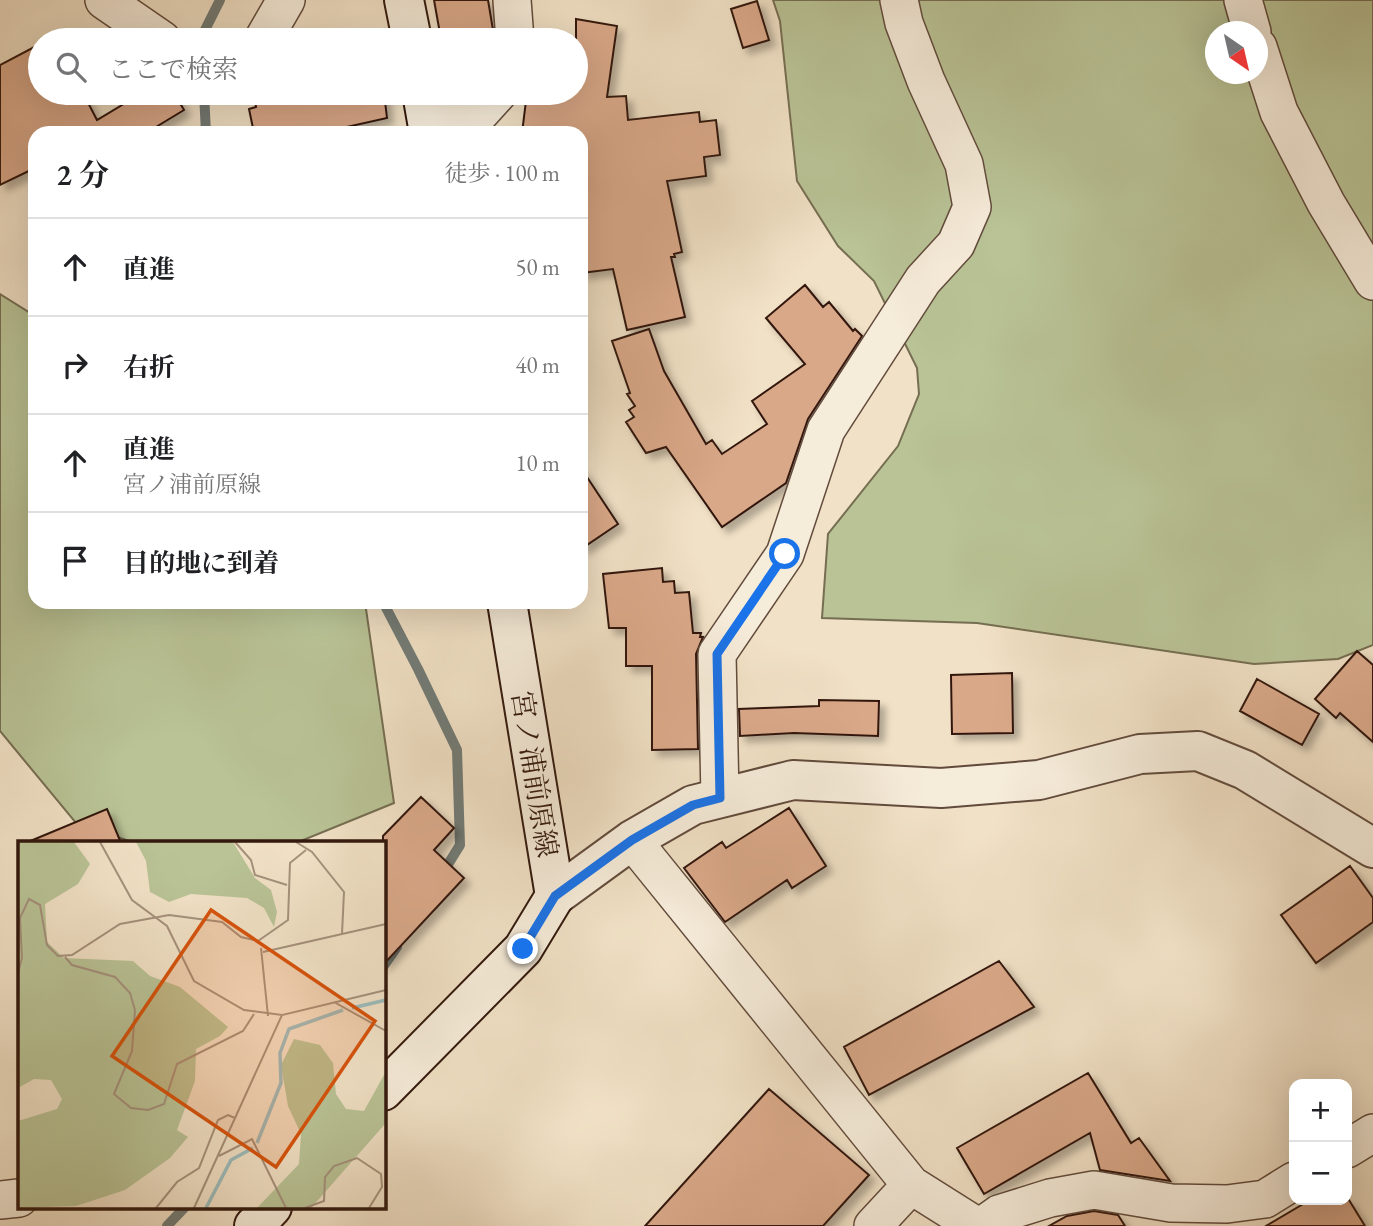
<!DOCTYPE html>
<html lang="ja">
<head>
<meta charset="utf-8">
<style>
	body { margin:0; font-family:"EB Garamond","Noto Serif JP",serif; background:#f6f6f6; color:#202124 }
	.controls { position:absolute; right:21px; bottom:21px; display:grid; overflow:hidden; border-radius:14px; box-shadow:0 7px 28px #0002 }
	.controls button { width:63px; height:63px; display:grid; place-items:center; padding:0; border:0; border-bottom:2px solid #e0e0e0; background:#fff; color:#202124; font:35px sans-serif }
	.compass { position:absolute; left:1205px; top:21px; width:63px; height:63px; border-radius:50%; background:#fff; box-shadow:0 7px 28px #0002; rotate:146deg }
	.stop { position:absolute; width:21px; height:21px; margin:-16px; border:5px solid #1a73e8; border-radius:50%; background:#fff }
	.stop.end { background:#1a73e8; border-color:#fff; box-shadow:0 2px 7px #0008 }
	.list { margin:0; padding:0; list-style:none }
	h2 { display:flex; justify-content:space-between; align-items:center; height:91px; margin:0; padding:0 28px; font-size:30px }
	h2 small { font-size:23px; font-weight:400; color:#757577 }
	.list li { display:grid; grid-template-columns:46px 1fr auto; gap:21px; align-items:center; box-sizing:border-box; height:98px; padding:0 28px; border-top:2px solid #e0e0e0 }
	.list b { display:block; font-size:26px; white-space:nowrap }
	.list p { margin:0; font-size:23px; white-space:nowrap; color:#757577 }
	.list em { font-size:23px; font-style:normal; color:#757577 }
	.icon { flex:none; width:38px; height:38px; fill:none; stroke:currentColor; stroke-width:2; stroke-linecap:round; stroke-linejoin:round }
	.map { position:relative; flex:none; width:1373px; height:1226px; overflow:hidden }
	.search { position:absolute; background:#fff; box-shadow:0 7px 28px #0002; left:28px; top:28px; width:560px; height:77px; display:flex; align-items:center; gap:18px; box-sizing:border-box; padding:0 24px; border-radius:38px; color:#757577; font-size:26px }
	.panel { position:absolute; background:#fff; box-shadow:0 7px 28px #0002; left:28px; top:126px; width:560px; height:483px; border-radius:21px }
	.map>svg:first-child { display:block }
</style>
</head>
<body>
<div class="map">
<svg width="1373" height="1226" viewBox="0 0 1373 1226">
	<defs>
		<filter id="shadow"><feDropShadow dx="6" dy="6" stdDeviation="3.5" flood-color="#0004"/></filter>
	</defs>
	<rect width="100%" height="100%" fill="#f1e1c6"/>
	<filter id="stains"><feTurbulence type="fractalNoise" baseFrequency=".00286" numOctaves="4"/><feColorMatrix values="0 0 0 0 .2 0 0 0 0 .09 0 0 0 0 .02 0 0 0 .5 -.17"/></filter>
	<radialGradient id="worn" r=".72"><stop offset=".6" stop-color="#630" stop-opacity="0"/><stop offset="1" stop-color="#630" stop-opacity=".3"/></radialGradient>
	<path fill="#b9c396" stroke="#766e52" stroke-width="2" fill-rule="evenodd" d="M773 0H1373V645L1338 659 1254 664 977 623 822 618 828 534 898 446 919 394 917 368 874 281 838 246 797 181 780 21ZM1216 32H1258V74H1216Z
		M0 294 35 316V602H365L394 803 296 843H135L76 823 0 731Z"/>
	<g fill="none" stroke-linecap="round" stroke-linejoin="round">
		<path stroke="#727b76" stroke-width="10" d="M203 40V34L220 0
			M204 93 206 133
			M383 602 418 669 457 750 460 845 442 874
			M383 967 397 947
			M167 1226 185 1207"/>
	</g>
	<path fill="#d9a889" stroke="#33190e" stroke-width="2" filter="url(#shadow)" d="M434 0H488L493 30 441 39Z
		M757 1 769 40 743 48 731 9Z
		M576 19 617 26 607 97 626 96 628 120 699 112 700 122 716 120 720 155 704 157 706 176 667 181 682 252 674 254 675 257H671L685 317 627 330 613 269 581 273V133H522L527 93H576Z
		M40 44V93H83L97 120 142 93H174L184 110 146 133H35V168L0 185V65Z
		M254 93H384L387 118 320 133H254L249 109 256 107Z
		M805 285 823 307 829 302 853 331 855 329 862 336 808 419 786 483 722 527 666 447 646 453 626 422 634 417 629 410 635 406 627 394 630 393 612 341 649 329 664 371 706 444 712 440 722 454 767 424 752 401 805 364 766 318Z
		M581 468 618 524 581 549Z
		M662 568 663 582 674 581 675 593 689 592 693 633H701L700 637H703L696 654 698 749 652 750V666H626V628H609L603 574Z
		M1357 651 1373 665V742L1340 713 1336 718 1315 699Z
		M1012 673 1013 733 952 734 951 675Z
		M1257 679 1319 714 1302 745 1240 711Z
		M819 700 879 701 878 736 794 733 740 736 739 709 819 706Z
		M421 797 454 828 434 850 464 878 383 965V836Z
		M789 808 826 866 792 888 787 880 725 922 684 868 722 842 726 848Z
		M107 809 121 843H28V842Z
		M1350 866 1373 898V922L1316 963 1281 915Z
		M999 961 1034 1007 869 1095 844 1047Z
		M1088 1073 1131 1143 1139 1138 1170 1181 1100 1170 1090 1133 984 1194 957 1148Z
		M769 1089 869 1175 823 1226H645Z
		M1310 1200H1349L1365 1226H1266Z
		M1094 1211 1118 1215 1125 1226H1049L1067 1216Z"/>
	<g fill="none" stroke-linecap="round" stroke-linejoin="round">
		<g stroke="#624b3c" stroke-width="40">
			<path id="minor" d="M104 0 162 40
				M512 0 515 40
				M1243 0 1252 32
				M263 40 286 0
				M1258 47 1279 112 1326 203 1373 281
				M428 123 478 115 498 93
				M720 798 717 654 785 554 826 430 923 280 956 244 972 207 964 164 926 81 904 23 899 0
				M632 840 911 1185 976 1226
				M1347 1149 1373 1133
				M0 1200 19 1198
				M873 1226 911 1185
				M982 1226 999 1214 1050 1198 1094 1190 1171 1203 1227 1204 1265 1199 1294 1181"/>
		</g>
		<g stroke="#624b3c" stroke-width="42">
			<path id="tertiary" d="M555 896 632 840 693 805 793 780 941 788 1039 780 1140 754 1198 751 1245 770 1373 848"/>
		</g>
		<g stroke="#33190e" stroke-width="42">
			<path id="secondary" d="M404 0 412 40
				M422 93 429 133
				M383 1091 523 949 555 896 507 602
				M254 1226 272 1207"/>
		</g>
		<use href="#minor" stroke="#f6ecda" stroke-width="37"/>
		<use href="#tertiary" stroke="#f6ecda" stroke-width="38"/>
		<use href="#secondary" stroke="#f6ecda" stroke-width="38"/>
	</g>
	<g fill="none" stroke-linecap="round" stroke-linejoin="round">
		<path stroke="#1a73e8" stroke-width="9" d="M523 949 555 896 632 840 693 805 720 798 717 654 785 554"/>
	</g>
	<g text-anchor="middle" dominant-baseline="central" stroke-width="6" stroke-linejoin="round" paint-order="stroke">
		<g font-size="28" fill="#33190e" stroke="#f6ecda">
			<text transform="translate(535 774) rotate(81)">宮ノ浦前原線</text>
		</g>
	</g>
	<g transform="translate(18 841)">
		<rect width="368" height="368" fill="#f1e1c6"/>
		<path d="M0 1H56L72 23 60 43 27 63 29 101 46 117 115 120 132 135 162 146 210 186 202 195 178 208 177 240 159 289 170 296 152 317 107 349 58 365 0 367V280L39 268 44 258 33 239 16 238 0 247ZM118 1H215L237 37 253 49 259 71 256 86 246 67 229 57 173 53 151 61 132 51 128 20ZM276 198 302 204 315 222 318 253 328 268 346 270 367 232V283L293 367H239L281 323 283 293 270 265 263 224Z" fill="#b9c396"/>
		<path fill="none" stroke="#9cbcbc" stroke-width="3.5" d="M334 167 368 159M239 302 263 242 262 212 271 188 325 169M188 367 213 319 235 307"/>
		<path fill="none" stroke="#a5917c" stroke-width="2" d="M82 1 114 59 149 85 176 140 226 169 264 174M217 1 233 19 237 34 269 44M278 1 294 11 326 51 324 93M243 107 250 175M245 111 368 83M47 116 54 124 97 136 112 152 117 169 114 210 96 253 113 267 130 269 146 263 159 223 225 190 236 173M0 132 4 117 2 77 11 58 22 64 29 104 40 115 54 114 102 83 151 74 204 81 223 96 240 100 270 79 272 22 288 9M316 161 368 190M201 315 234 298 268 367M138 367 159 341 181 327 200 279 210 274 217 277M176 367 264 174 368 149M287 367 306 360 307 336 316 325 339 317 363 333 364 346 351 367"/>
		<path fill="#d6530c" fill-opacity="0.15" stroke="#d6530c" stroke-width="3.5" d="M193 69 357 180 258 326 94 215Z"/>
		<rect width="368" height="368" fill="none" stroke="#33190e" stroke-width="3.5"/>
	</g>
	<rect width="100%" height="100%" filter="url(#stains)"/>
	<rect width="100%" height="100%" fill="url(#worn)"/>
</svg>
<div class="controls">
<button>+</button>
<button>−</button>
</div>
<svg class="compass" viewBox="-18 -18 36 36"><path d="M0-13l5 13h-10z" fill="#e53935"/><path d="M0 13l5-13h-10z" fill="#757577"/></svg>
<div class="stop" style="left:785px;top:554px"></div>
<div class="stop end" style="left:523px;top:949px"></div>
<div class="search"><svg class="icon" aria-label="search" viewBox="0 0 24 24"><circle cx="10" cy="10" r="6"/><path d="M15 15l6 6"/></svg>ここで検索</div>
<section class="panel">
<h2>2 分<small>徒歩 · 100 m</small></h2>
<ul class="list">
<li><svg class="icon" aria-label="ahead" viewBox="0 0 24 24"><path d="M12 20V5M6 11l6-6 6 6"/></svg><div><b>直進</b></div><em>50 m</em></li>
<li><svg class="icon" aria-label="right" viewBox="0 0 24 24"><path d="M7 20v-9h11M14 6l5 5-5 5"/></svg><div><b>右折</b></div><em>40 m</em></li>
<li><svg class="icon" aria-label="ahead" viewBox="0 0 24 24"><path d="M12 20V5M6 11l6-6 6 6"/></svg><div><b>直進</b><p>宮ノ浦前原線</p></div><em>10 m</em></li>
<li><svg class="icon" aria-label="arrive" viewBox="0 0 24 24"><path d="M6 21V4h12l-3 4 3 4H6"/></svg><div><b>目的地に到着</b></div></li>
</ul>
</section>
</div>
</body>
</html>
